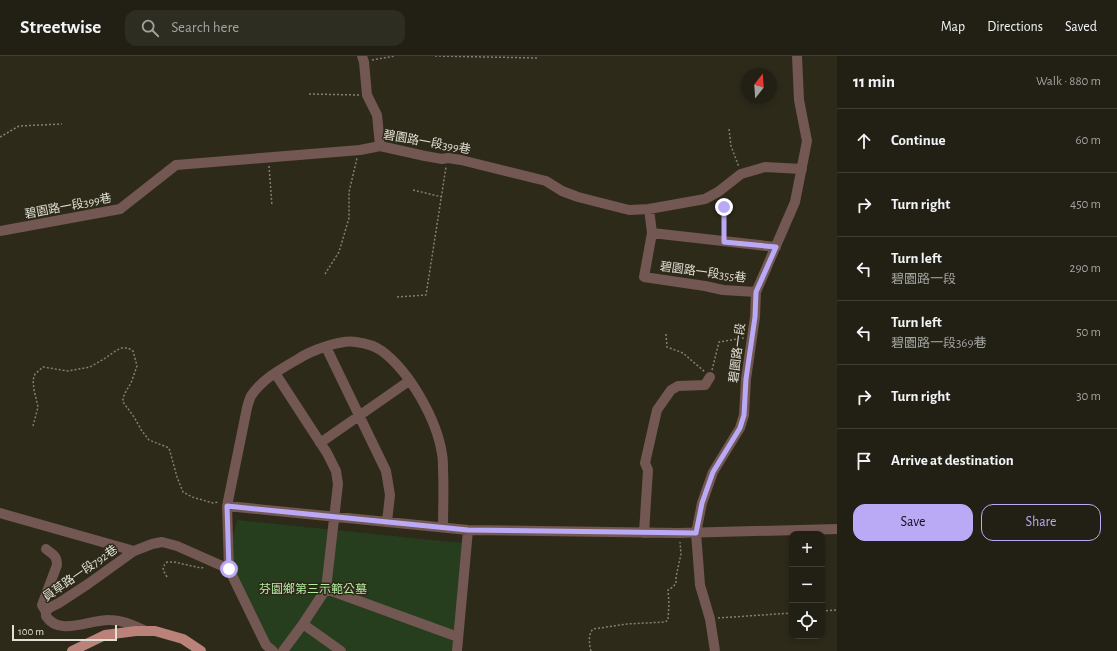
<!DOCTYPE html>
<html lang="en">
<head>
<meta charset="utf-8">
<style>
	body { margin:0; font-family:"Alegreya Sans","Noto Sans TC",sans-serif; background:#2e2d22; color:#f1f3f6 }
	.controls { position:absolute; right:12px; bottom:12px; display:grid; overflow:hidden; border-radius:8px; box-shadow:0 2px 6px #0003 }
	.controls button { width:36px; height:36px; display:grid; place-items:center; padding:0; border:0; border-bottom:1px solid #3f3e34; background:#222014; color:#f1f3f6; font:20px sans-serif }
	.compass { position:absolute; left:741px; top:12px; width:36px; height:36px; border-radius:50%; background:#222014; box-shadow:0 2px 6px #0003; rotate:17deg }
	.scale { position:absolute; left:12px; bottom:10px; width:105px; box-sizing:border-box; padding-left:4px; border:2px solid #e2dfd5; border-top:0; font-size:11px; line-height:14px; white-space:nowrap; color:#e2dfd5; -webkit-text-stroke:3px #2e2a1a; paint-order:stroke }
	.stop { position:absolute; width:12px; height:12px; margin:-9px; border:3px solid #baaaf6; border-radius:50%; background:#fff }
	.stop.end { background:#baaaf6; border-color:#fff; box-shadow:0 1px 4px #0008 }
	.list { margin:0; padding:0; list-style:none }
	h2 { display:flex; justify-content:space-between; align-items:center; height:52px; margin:0; padding:0 16px; font-size:17px }
	h2 small { font-size:13px; font-weight:400; color:#a2a3a0 }
	.list li { display:grid; grid-template-columns:26px 1fr auto; gap:12px; align-items:center; box-sizing:border-box; height:64px; padding:0 16px; border-top:1px solid #3f3e34 }
	.list b { display:block; font-size:15px; white-space:nowrap }
	.list p { margin:0; font-size:13px; white-space:nowrap; color:#a2a3a0 }
	.list em { font-size:13px; font-style:normal; color:#a2a3a0 }
	.actions { display:flex; gap:8px; padding:12px 16px }
	.actions a { flex:1; padding:9px 0; border:1px solid #baaaf6; border-radius:12px; text-align:center; font-size:14px; color:#baaaf6 }
	.actions .main { background:#baaaf6; color:#111 }
	.icon { flex:none; width:22px; height:22px; fill:none; stroke:currentColor; stroke-width:2; stroke-linecap:round; stroke-linejoin:round }
	.map { position:relative; flex:none; width:837px; height:595px; overflow:hidden }
	header { display:flex; align-items:center; gap:24px; box-sizing:border-box; height:56px; padding:0 20px; background:#222014; border-bottom:1px solid #3f3e34 }
	header strong { font-size:19px }
	nav { display:flex; gap:22px; margin-inline-start:auto; font-size:14px }
	.search { width:280px; height:36px; background:#2e2d22; display:flex; align-items:center; gap:10px; box-sizing:border-box; padding:0 14px; border-radius:12px; color:#a2a3a0; font-size:15px }
	main { display:flex }
	aside { flex:1; background:#222014 }
	.map>svg:first-child { display:block }
</style>
</head>
<body>
<header>
<strong>Streetwise</strong>
<div class="search"><svg class="icon" aria-label="search" viewBox="0 0 24 24"><circle cx="10" cy="10" r="6"/><path d="M15 15l6 6"/></svg>Search here</div>
<nav><a>Map</a><a>Directions</a><a>Saved</a></nav>
</header>
<main>
<div class="map">
<svg width="837" height="595" viewBox="0 0 837 595">
	<rect width="100%" height="100%" fill="#2e2a1a"/>
	<path fill="#263d1e" d="M237 464 462 487 453 595H278L272 591 235 519 231 490Z"/>
	<g fill="none" stroke-linecap="round" stroke-linejoin="round">
		<path stroke="#837f72" stroke-width="1.5" stroke-dasharray="2 2" stroke-linecap="butt" d="M435 0 537 2
			M372 4 395 0
			M309 38 359 39
			M729 73 731 90 739 111
			M0 81 19 70 62 68
			M269 110 272 150
			M413 134 442 141
			M724 178V151
			M325 218 339 196 349 162V136L357 102
			M397 241 426 239 446 111
			M666 278 667 291 683 297 705 316
			M712 314 719 286 744 282
			M33 370 38 351 34 334 33 324 35 318 43 311 68 315 90 311 104 303 117 294 122 292H128L133 295 137 310 131 327 125 337 123 342V346L134 361 142 375 149 384 169 392 177 421 183 436 192 441 213 447 219 446
			M167 521C163 514 161 512 167 506H174L201 512 205 511
			M822 555 837 554
			M718 562 792 557
			M591 595C589 588 588 578 593 573L627 568 665 566 668 564 669 547 668 534 673 531 676 527V521L681 498 680 486"/>
		<path stroke="#735752" stroke-width="10" d="M362 0 364 6 367 39 377 59 380 90
			M649 153 652 177 644 221 705 230 723 234 756 236
			M0 175 120 153 176 109 360 94 380 90 425 100 442 103 448 102 461 104 546 125 562 135 578 141 629 154 649 153 705 143 718 136 741 118 765 111 802 113
			M652 177 776 191
			M326 291 386 415 390 439 387 466
			M275 317 327 397 336 415 338 428 326 533 303 568 283 595
			M320 387 409 325
			M227 450 468 474 679 477 837 473
			M0 457 134 495
			M644 477 648 414 645 407 657 354 671 334 678 330 705 329 710 321
			M46 493C52 498 57 499 57 509L42 549 46 556
			M326 533 458 581
			M303 568 341 595
			M146 575C134 570 123 564 110 564 91 563 59 581 46 560V556L49 552 59 547 88 528 134 495 152 488 162 486 177 490 229 513
			M273 595 266 589 229 513 227 450 247 352C248 348 249 344 251 340 262 323 281 313 298 303 310 295 342 283 356 286 364 287 375 290 382 295 410 316 437 364 442 398 443 403 443 408 443 413 444 433 443 452 443 471
			M457 595 468 474
			M715 595 710 563 700 529 696 477 702 447 713 416 740 372 744 359 746 323 755 261 756 236 795 146 807 85 799 44 797 0"/>
		<path stroke="#ba8279" stroke-width="10" d="M72 595 105 579 136 575H155L183 583 201 595"/>
	</g>
	<g fill="none" stroke-linecap="round" stroke-linejoin="round">
		<path stroke="#baaaf6" stroke-width="5" d="M229 513 227 450 468 474 696 477 702 447 713 416 740 372 744 359 746 323 755 261 756 236 776 191 724 186V151"/>
	</g>
	<g text-anchor="middle" dominant-baseline="central" stroke-width="3" stroke-linejoin="round" paint-order="stroke">
		<g font-size="12" fill="#e2dfd5" stroke="#2e2a1a">
			<text transform="translate(427 86) rotate(10)">碧園路一段399巷</text>
			<text transform="translate(68 150) rotate(-11)">碧園路一段399巷</text>
			<text transform="translate(703 216) rotate(8)">碧園路一段355巷</text>
			<text transform="translate(737 297) rotate(-83)">碧園路一段</text>
			<text transform="translate(80 517) rotate(-35)">員草路一段792巷</text>
		</g>
		<g font-size="12" fill="#b5eda2" stroke="#2e2a1a">
			<text x="313" y="533">芬園鄉第三示範公墓</text>
		</g>
	</g>
</svg>
<div class="controls">
<button>+</button>
<button>−</button>
<button><svg class="icon" aria-label="locate" viewBox="0 0 24 24"><circle cx="12" cy="12" r="6"/><path d="M12 2v4M12 18v4M2 12h4M18 12h4"/></svg></button>
</div>
<svg class="compass" viewBox="-18 -18 36 36"><path d="M0-13l5 13h-10z" fill="#e53935"/><path d="M0 13l5-13h-10z" fill="#a2a3a0"/></svg>
<div class="scale">100 m</div>
<div class="stop" style="left:229px;top:513px"></div>
<div class="stop end" style="left:724px;top:151px"></div>
</div>
<aside>
<h2>11 min<small>Walk · 880 m</small></h2>
<ul class="list">
<li><svg class="icon" aria-label="ahead" viewBox="0 0 24 24"><path d="M12 20V5M6 11l6-6 6 6"/></svg><div><b>Continue</b></div><em>60 m</em></li>
<li><svg class="icon" aria-label="right" viewBox="0 0 24 24"><path d="M7 20v-9h11M14 6l5 5-5 5"/></svg><div><b>Turn right</b></div><em>450 m</em></li>
<li><svg class="icon" aria-label="left" viewBox="0 0 24 24"><path d="M17 20v-9H6M10 6l-5 5 5 5"/></svg><div><b>Turn left</b><p>碧園路一段</p></div><em>290 m</em></li>
<li><svg class="icon" aria-label="left" viewBox="0 0 24 24"><path d="M17 20v-9H6M10 6l-5 5 5 5"/></svg><div><b>Turn left</b><p>碧園路一段369巷</p></div><em>50 m</em></li>
<li><svg class="icon" aria-label="right" viewBox="0 0 24 24"><path d="M7 20v-9h11M14 6l5 5-5 5"/></svg><div><b>Turn right</b></div><em>30 m</em></li>
<li><svg class="icon" aria-label="arrive" viewBox="0 0 24 24"><path d="M6 21V4h12l-3 4 3 4H6"/></svg><div><b>Arrive at destination</b></div></li>
</ul>
<div class="actions"><a class="main">Save</a><a>Share</a></div>
</aside>
</main>
</body>
</html>
